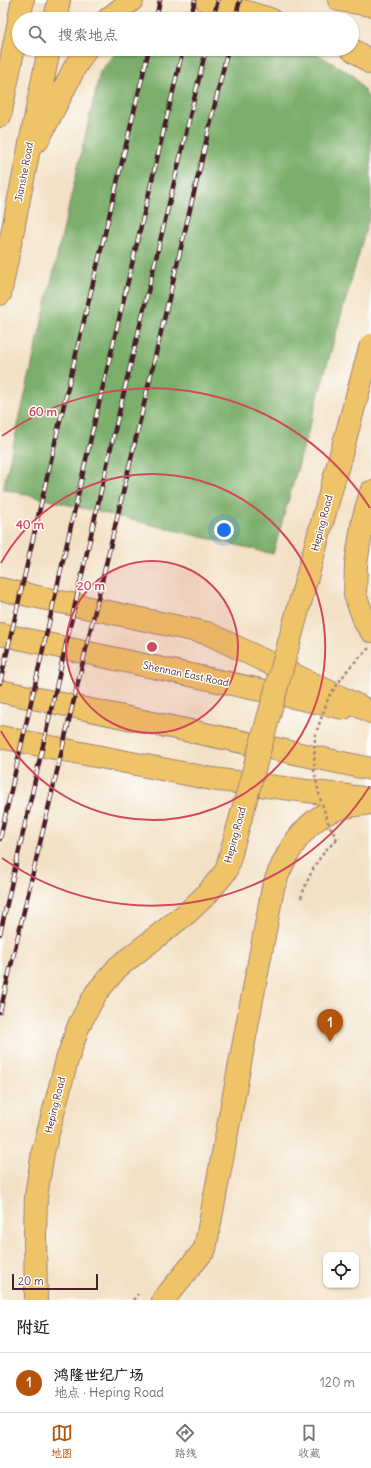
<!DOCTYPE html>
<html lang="zh">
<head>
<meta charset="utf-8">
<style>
	body { margin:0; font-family:Delius,"LXGW WenKai TC",sans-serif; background:#f2f2f2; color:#202124 }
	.controls { position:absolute; right:12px; bottom:12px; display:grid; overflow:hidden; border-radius:8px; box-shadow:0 1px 3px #0004 }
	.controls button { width:36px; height:36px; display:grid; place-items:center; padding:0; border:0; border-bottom:1px solid #e0e0e0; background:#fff; color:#202124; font:20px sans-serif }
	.scale { position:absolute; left:12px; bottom:10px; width:86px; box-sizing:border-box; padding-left:4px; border:2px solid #4a1f2b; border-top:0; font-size:11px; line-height:14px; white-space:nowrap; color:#4a1f2b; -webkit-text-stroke:3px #fdfcf7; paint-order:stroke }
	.you { position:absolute; left:224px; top:530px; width:14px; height:14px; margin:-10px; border:3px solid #fff; border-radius:50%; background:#1a73e8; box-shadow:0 0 0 6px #1a73e833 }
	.badge { display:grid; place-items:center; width:26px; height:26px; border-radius:50%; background:#b45309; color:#fff; font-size:13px; font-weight:700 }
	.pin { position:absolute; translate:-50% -33px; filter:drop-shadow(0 1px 2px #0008) }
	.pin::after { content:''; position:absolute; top:21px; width:14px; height:12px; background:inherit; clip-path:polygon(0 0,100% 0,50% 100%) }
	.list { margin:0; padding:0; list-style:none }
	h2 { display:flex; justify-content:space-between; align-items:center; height:52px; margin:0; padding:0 16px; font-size:17px }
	h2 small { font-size:13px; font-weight:400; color:#757577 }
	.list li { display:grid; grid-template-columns:26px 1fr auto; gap:12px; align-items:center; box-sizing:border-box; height:60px; padding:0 16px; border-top:1px solid #e0e0e0 }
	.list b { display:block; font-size:15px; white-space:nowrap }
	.list p { margin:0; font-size:13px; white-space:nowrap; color:#757577 }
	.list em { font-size:13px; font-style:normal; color:#757577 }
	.icon { flex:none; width:22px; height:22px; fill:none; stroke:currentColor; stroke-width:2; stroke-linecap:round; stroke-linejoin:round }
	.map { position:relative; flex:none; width:371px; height:1300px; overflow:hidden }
	.search { position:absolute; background:#fff; box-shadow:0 1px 3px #0004; left:12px; right:12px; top:12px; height:44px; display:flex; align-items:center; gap:10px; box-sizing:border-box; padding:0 14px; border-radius:22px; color:#757577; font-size:15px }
	.sheet { height:112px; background:#fff }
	nav { display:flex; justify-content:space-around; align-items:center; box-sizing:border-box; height:56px; border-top:1px solid #e0e0e0; background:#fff; font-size:11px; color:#757577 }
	nav a { display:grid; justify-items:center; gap:2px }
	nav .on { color:#b45309 }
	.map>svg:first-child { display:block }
</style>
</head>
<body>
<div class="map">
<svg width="371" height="1300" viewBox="0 0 371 1300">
	<rect width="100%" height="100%" fill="#fdfcf7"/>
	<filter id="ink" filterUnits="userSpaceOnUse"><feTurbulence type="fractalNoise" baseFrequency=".025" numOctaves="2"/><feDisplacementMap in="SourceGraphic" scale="8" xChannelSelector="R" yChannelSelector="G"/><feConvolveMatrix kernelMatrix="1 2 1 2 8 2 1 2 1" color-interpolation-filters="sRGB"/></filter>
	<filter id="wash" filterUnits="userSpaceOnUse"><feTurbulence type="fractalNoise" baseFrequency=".012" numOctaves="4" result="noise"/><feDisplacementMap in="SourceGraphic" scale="16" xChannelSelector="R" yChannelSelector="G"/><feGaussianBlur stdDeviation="0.9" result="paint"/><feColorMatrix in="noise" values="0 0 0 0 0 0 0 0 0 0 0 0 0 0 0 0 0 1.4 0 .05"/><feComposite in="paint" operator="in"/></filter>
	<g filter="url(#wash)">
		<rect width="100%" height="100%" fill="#f3e1c6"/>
		<path fill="#7aae6a" stroke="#62664a" d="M119 49H306L312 51 353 75 371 101V211L273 554 3 489 100 72Z"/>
	</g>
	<g filter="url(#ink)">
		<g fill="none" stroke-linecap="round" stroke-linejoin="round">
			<g stroke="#9e8078" stroke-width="24">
				<path id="major" d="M206 0 270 19
					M339 0 371 5
					M19 19 23 0
					M55 19 59 0
					M108 19 132 0
					M351 49 362 56 371 63
					M0 116 19 21
					M38 140 75 67 86 49
					M0 294 49 49
					M371 492 363 520 356 564 355 595 365 622 371 631
					M0 589 207 633 371 712
					M0 634 344 708
					M0 691 371 769
					M0 737 212 779 362 798
					M36 1300 35 1236 36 1196 43 1152
					M163 1300 205 1249 273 888C284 856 302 820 337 809 348 805 360 805 371 803"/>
			</g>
			<path stroke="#9e8078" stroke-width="2.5" stroke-dasharray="3 3" stroke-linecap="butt" d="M301 898C309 875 319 852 340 838
				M133 1300 138 1294"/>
			<use href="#major" stroke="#efc469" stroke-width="22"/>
			<g stroke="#4a1f2b" stroke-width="4.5">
				<path id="rail" d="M156 19 160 0
					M190 19 195 0
					M213 19 218 0
					M235 19 240 0
					M0 683 59 425 149 49
					M0 839 92 433 183 49
					M0 934 113 438 206 49
					M0 1012 228 49"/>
			</g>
			<use href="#rail" stroke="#fdfcf7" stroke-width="3" stroke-dasharray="9" stroke-linecap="butt"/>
			<g stroke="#9e8078" stroke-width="24" stroke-linecap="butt">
				<path id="major-bridge" d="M43 1152 67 1060 79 1025 96 993 118 967 187 913 207 894 226 871 371 345"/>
			</g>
			<path stroke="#9e8078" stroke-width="2.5" stroke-dasharray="3 3" stroke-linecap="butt" d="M337 840 328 822 320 798 314 770 315 736 329 696 349 668 371 646"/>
			<use href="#major-bridge" stroke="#efc469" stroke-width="22"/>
		</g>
	</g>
	<circle cx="152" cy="647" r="86" fill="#d1495b" fill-opacity=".12"/>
	<g fill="none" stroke="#d1495b" stroke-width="2">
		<circle cx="152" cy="647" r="86"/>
		<path d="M1 563A173 173 0 1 1 1 731"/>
		<path d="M370 786A259 259 0 0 1 2 858M2 436A259 259 0 0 1 370 508"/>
	</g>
	<g text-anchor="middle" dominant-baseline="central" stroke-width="3" stroke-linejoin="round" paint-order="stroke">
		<g font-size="10" fill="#4a1f2b" stroke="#fdfcf7">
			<text transform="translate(24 172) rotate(-79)">Jianshe Road</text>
			<text transform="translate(322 523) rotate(-75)">Heping Road</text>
			<text transform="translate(186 674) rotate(12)">Shennan East Road</text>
			<text transform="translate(235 835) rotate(-75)">Heping Road</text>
			<text transform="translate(55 1105) rotate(-76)">Heping Road</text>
		</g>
	</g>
	<circle cx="152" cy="647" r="6" fill="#d1495b" stroke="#fdfcf7" stroke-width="2"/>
	<g font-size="12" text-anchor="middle" font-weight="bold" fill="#d1495b" stroke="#fdfcf7" stroke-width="3" stroke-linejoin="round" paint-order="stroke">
		<text x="43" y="416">60 m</text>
		<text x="30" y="529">40 m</text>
		<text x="91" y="590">20 m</text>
	</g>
</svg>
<div class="controls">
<button><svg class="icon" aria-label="locate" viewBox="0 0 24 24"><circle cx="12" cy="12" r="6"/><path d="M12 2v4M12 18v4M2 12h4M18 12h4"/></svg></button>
</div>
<div class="scale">20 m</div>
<div class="you"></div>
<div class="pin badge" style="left:330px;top:1042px">1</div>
<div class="search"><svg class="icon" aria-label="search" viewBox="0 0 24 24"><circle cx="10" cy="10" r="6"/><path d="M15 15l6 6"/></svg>搜索地点</div>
</div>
<section class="sheet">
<h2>附近<small></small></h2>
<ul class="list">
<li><span class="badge">1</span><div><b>鸿隆世纪广场</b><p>地点 · Heping Road</p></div><em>120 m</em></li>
</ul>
</section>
<nav>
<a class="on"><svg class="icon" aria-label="map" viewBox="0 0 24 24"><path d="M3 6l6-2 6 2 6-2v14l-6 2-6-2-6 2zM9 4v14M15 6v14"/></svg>地图</a>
<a><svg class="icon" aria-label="directions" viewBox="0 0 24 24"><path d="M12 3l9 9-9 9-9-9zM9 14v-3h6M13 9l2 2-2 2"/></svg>路线</a>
<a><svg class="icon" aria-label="saved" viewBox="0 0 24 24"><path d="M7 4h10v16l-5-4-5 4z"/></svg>收藏</a>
</nav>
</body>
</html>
